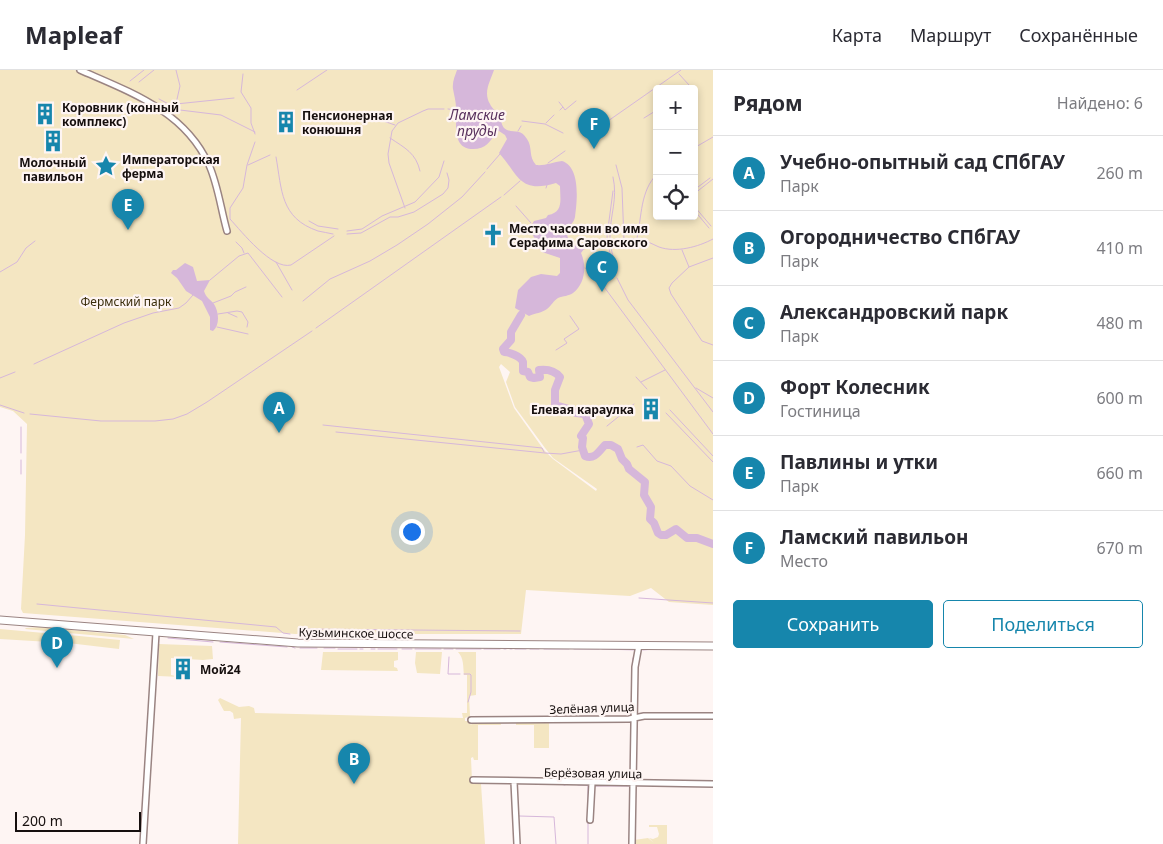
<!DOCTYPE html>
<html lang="ru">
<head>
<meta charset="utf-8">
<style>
	body { margin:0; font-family:"Noto Sans",sans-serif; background:#f2f2f3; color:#2b2b33 }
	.controls { position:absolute; right:15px; top:15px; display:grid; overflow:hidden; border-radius:5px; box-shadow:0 2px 8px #0003 }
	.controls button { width:45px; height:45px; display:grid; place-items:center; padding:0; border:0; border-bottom:1px solid #e1e1e2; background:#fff; color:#2b2b33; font:25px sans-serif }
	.scale { position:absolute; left:15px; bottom:12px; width:126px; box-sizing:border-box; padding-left:5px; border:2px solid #160f0e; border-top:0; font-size:14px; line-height:18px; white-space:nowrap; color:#160f0e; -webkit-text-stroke:4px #fef5f3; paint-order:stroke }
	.you { position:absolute; left:411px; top:461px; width:18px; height:18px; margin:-12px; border:4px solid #fff; border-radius:50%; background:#1a73e8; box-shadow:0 0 0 8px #1a73e833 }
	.badge { display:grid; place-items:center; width:32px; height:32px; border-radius:50%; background:#1686ac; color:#fff; font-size:16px; font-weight:700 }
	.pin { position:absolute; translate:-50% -41px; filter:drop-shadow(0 1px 2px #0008) }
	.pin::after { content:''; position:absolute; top:26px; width:18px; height:15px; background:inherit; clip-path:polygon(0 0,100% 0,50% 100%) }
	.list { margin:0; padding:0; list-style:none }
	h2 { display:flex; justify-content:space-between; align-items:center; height:65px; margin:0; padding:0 20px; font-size:21px }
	h2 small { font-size:16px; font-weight:400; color:#7c7c81 }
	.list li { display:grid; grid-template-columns:32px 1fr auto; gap:15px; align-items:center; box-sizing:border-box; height:75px; padding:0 20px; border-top:1px solid #e1e1e2 }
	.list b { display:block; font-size:19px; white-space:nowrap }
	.list p { margin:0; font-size:16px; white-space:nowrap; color:#7c7c81 }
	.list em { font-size:16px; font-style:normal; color:#7c7c81 }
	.actions { display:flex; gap:10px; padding:15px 20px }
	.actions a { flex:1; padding:11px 0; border:1px solid #1686ac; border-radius:5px; text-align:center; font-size:18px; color:#1686ac }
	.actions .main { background:#1686ac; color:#fff }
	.icon { flex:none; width:28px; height:28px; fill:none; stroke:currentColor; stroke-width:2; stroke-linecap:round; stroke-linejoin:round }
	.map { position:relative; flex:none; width:713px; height:774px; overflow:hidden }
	header { display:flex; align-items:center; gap:30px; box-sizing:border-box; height:70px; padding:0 25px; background:#fff; border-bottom:1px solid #e1e1e2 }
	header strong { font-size:24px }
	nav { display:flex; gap:28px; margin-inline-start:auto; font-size:18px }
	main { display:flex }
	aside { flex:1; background:#fff }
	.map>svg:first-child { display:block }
</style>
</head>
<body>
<header>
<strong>Mapleaf</strong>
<nav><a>Карта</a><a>Маршрут</a><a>Сохранённые</a></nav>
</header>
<main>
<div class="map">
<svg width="713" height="774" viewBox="0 0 713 774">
	<rect width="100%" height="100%" fill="#fef5f3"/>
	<path fill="#f4e6c2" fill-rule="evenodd" d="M0 0C24 0 49 0 73 0 85 1 104 13 115 18 156 37 193 59 210 102 215 118 218 135 222 151H226C219 130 214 103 205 84 185 38 128 19 85 0H713V473L703 472 713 476V535L669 532 651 518 630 526 526 520 521 564H295L23 543 21 539 25 465 27 354 13 341 0 337ZM657 19H694V146H657ZM501 294 510 302 506 312 515 337 545 378 553 388 597 419 596 421 553 389 544 380 514 338 499 297Z
		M39 557 125 565 134 569 25 559 26 558Z
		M0 559 66 565V573L0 569Z
		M69 565 120 570 119 579 68 573Z
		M159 574 212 576 213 589 203 590 171 588V605L181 607 158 606Z
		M323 582H398V590L394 591V597L397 598 398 601 321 600Z
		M416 582H442L440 604 417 603 415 593Z
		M458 582H476V625L469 626 470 646 465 648V651H469L471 655 473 652H500L501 655H478V690H474L473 687 471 688 472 711 485 712 481 714 485 774H238L241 648 234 649 233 643 230 641H224L218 630 220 628 239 637 249 636 254 638 255 643 463 648 462 643H467V605H464C463 597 464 588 458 582Z
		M549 650V678H534V655H516V651Z
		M649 755H667V774H634V770L648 768 654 773 649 768 653 769 658 767 659 764 657 757H649Z"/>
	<path fill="#d6b7da" d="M457 0H494C490 12 483 22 490 34 492 39 497 41 500 46 502 52 501 57 507 60 515 63 521 59 527 69 533 78 528 86 536 95 545 96 553 92 562 91 581 97 577 132 575 147 574 154 566 157 567 164 568 173 577 177 584 179L581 183C587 196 585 214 573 223 569 226 563 226 558 228 553 231 552 235 547 239 542 243 535 243 529 246L515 238 518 220 531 207 541 204 557 206 560 203V188L542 182 538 177 530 158 534 151 546 148 548 145C564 142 560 129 560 116L556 113C519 124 519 105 499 83L507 69 505 65 499 61 496 62C490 72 486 79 473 79 451 79 457 52 456 38 456 31 454 25 453 19 452 12 455 6 457 0Z
		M185 193 193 197 197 211 210 210 204 221C206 228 210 229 214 234 219 242 220 255 213 261L210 260V247L202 231 186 221 177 208 171 203 173 200H176Z"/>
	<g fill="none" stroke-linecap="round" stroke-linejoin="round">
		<path stroke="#d6b7da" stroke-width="1" d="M243 4 241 22 251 38V53L255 64
			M679 4 689 15V19
			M130 11 144 0
			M139 12 154 0
			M297 20 327 0
			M159 29 180 40 221 45 255 62
			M559 32 563 37
			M176 34 234 28
			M175 38 180 16 176 0
			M448 39 456 40
			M560 40 563 37 565 40 576 31
			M363 44 395 55
			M644 48 657 40
			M522 51 545 54 563 63
			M608 51 681 0
			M546 53 554 45
			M518 61 521 56
			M390 68C405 78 416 83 420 101
			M255 72 247 95 243 118 230 138V149C242 162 272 200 291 195L334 166
			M694 78 713 67
			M276 87C282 120 280 148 318 161 323 162 328 163 333 164
			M548 93 565 81
			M248 95 270 85
			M616 95 622 118 624 171
			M487 99 500 84
			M613 107C618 129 610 145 610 166 610 178 614 190 617 202
			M546 118 547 115
			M694 120 710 108
			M694 124 713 109
			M504 125 520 111
			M516 136 531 153
			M694 136 711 156
			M405 138 389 93 388 84 392 61 398 53 423 41 428 39H444
			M694 140 709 158
			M309 151 318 156 338 159
			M347 161 362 159 382 146 415 132 439 107 444 91
			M347 164 361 163 390 147H398L414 142 443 124 448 118 449 110 447 103
			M637 168C642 146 640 121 657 104
			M236 172 242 178 244 183
			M610 175C619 173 628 167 637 169 646 170 652 174 659 177 676 183 698 177 713 169
			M584 179 588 177
			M682 180 689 197 713 188
			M276 192 292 220
			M612 195 607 166 613 121
			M689 197 672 213 669 218 671 224 702 271 713 275
			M585 198 590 200
			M0 202 17 192 26 178 35 171
			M593 202 713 364
			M617 208 628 230 713 342
			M210 210 239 186 248 183 282 227
			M303 231 330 209 370 191 397 175 428 154 462 127 485 102
			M213 233 231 226 235 222 246 217
			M228 243 237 247
			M218 244 237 241 242 242 248 252 247 257
			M217 257 248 264
			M316 258 501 127
			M556 280 567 273 564 269 579 259 570 246
			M34 294 124 253 153 243 179 238 186 233 193 225
			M636 307 647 319
			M0 308 15 302
			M641 312 665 300
			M696 318 713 328
			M0 335 24 343
			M670 340 713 386
			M666 343 713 392
			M30 344 101 351H155L173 349 187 344 207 332 312 261
			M323 355 542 378 544 382
			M607 356 634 334
			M336 362 545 383 561 384 583 380
			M637 377 643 375 657 391 671 396 690 416 713 430
			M21 383V357
			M21 404V390
			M639 528 713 533
			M37 534 276 557 283 563 290 564
			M301 559 520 561
			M168 568 213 572
			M220 572 287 577
			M292 577 295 578
			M300 578H317
			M324 578H335
			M338 579H357
			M360 579H363
			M371 579H375
			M378 579H397
			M402 579H412
			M415 579H441
			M444 579H453
			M456 579H481
			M484 579H500
			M504 579H506
			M510 579H512
			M515 579H526
			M530 579H539
			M544 579H569
			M574 579H599
			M602 579 636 580
			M658 579H669
			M674 579H686
			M695 579H703
			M708 579H713
			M643 580 655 579
			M449 587 448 604H460
			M632 602 633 588
			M464 604H470L471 605V622L468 632
			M632 621V607
			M631 647 632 631
			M631 680V669
			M631 701V697
			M630 709 631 705
			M564 715H565
			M578 715H587
			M595 716H630
			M630 726V718
			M630 739V732
			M588 742V715
			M519 746 554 747 556 774
			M588 752V774"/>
		<path stroke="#d6b7da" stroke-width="8" d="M521 245 511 262V270L503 279 504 282C508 282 521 286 523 292 523 295 523 298 523 301L528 302 530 307 534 308 540 307 539 300C547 299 555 301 560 307L555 320V335L569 339 576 343 585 344 589 354 581 366 583 368 582 377 585 386C595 390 599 381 605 375H611L618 379 622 389 627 394 629 399 645 412 644 425 651 437 650 449 654 453 658 463 661 465H666L676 459 687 468H697L713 474"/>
		<g stroke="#9a8482" stroke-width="8">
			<path id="minor" d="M80 0C130 22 185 41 209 95 218 115 221 140 227 161
				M471 650 629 649 644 646H713
				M473 710 713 714
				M514 712 517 774
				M590 750 592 713
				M143 774 156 563
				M632 774 635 597 639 575"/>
		</g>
		<g stroke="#9a8482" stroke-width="9">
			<path id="secondary" d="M0 550 298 573 713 576"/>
		</g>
		<use href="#minor" stroke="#fff" stroke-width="5"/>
		<use href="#secondary" stroke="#fff" stroke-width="7"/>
	</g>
	<defs>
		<g id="building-bare" transform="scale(1.725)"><path d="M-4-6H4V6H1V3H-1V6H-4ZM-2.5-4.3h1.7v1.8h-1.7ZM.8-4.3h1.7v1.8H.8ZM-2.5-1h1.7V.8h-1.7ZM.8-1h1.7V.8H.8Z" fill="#1686ac" stroke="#fef5f3" stroke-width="2.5" paint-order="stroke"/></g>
		<g id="sight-bare" transform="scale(1.725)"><path d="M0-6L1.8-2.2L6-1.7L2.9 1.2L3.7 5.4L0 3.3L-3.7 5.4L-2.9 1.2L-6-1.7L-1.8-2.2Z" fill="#1686ac" stroke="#fef5f3" stroke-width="2.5" paint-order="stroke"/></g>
		<g id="church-bare" transform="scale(1.725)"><path d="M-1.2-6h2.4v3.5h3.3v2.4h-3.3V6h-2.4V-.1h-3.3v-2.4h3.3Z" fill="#1686ac" stroke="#fef5f3" stroke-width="2.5" paint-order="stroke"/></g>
	</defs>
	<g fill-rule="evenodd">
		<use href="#building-bare" x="45" y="44"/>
		<use href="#building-bare" x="286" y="52"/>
		<use href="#building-bare" x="53" y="71"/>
		<use href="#sight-bare" x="106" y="96"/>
		<use href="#church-bare" x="493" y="165"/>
		<use href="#building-bare" x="651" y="339"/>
		<use href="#building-bare" x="183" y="599"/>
	</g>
	<g text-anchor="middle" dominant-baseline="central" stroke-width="4.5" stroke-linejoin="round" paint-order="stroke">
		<g font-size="12" font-weight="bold" fill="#160f0e" stroke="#fef5f3" text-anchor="start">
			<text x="62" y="37">Коровник (конный<tspan x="62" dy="14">комплекс)</tspan></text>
			<text x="302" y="45">Пенсионерная<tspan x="302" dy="14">конюшня</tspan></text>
			<text x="122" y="89">Императорская<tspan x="122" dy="14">ферма</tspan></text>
			<text x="53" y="92" text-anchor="middle">Молочный<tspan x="53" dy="14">павильон</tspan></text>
			<text x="509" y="158">Место часовни во имя<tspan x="509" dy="14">Серафима Саровского</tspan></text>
			<text x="634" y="339" text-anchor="end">Елевая караулка</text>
			<text x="200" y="599">Мой24</text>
		</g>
		<g font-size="12" fill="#3a2d0b" stroke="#fef5f3">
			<text x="126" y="231">Фермский парк</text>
		</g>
		<g font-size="12" fill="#160f0e" stroke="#fef5f3">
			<text transform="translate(356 563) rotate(1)">Кузьминское шоссе</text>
			<text transform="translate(592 638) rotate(-2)">Зелёная улица</text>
			<text transform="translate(593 703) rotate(1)">Берёзовая улица</text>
		</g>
		<g font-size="14" font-style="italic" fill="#58305d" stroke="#fef5f3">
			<text x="477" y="44">Ламские<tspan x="477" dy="16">пруды</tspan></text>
		</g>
	</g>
</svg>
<div class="controls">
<button>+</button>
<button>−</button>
<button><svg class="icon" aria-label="locate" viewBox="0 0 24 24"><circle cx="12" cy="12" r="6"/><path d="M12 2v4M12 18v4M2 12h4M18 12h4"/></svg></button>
</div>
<div class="scale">200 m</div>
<div class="you"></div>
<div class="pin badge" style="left:279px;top:363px">A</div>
<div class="pin badge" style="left:354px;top:714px">B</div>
<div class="pin badge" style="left:602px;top:222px">C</div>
<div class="pin badge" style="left:57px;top:598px">D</div>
<div class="pin badge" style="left:128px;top:160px">E</div>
<div class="pin badge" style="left:594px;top:79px">F</div>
</div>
<aside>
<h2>Рядом<small>Найдено: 6</small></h2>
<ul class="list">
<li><span class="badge">A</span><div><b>Учебно-опытный сад СПбГАУ</b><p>Парк</p></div><em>260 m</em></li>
<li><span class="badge">B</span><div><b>Огородничество СПбГАУ</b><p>Парк</p></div><em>410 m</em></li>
<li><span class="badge">C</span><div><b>Александровский парк</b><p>Парк</p></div><em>480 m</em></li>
<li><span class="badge">D</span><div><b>Форт Колесник</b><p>Гостиница</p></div><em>600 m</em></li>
<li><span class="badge">E</span><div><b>Павлины и утки</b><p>Парк</p></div><em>660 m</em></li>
<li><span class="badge">F</span><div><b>Ламский павильон</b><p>Место</p></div><em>670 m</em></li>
</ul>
<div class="actions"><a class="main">Сохранить</a><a>Поделиться</a></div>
</aside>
</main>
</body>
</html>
